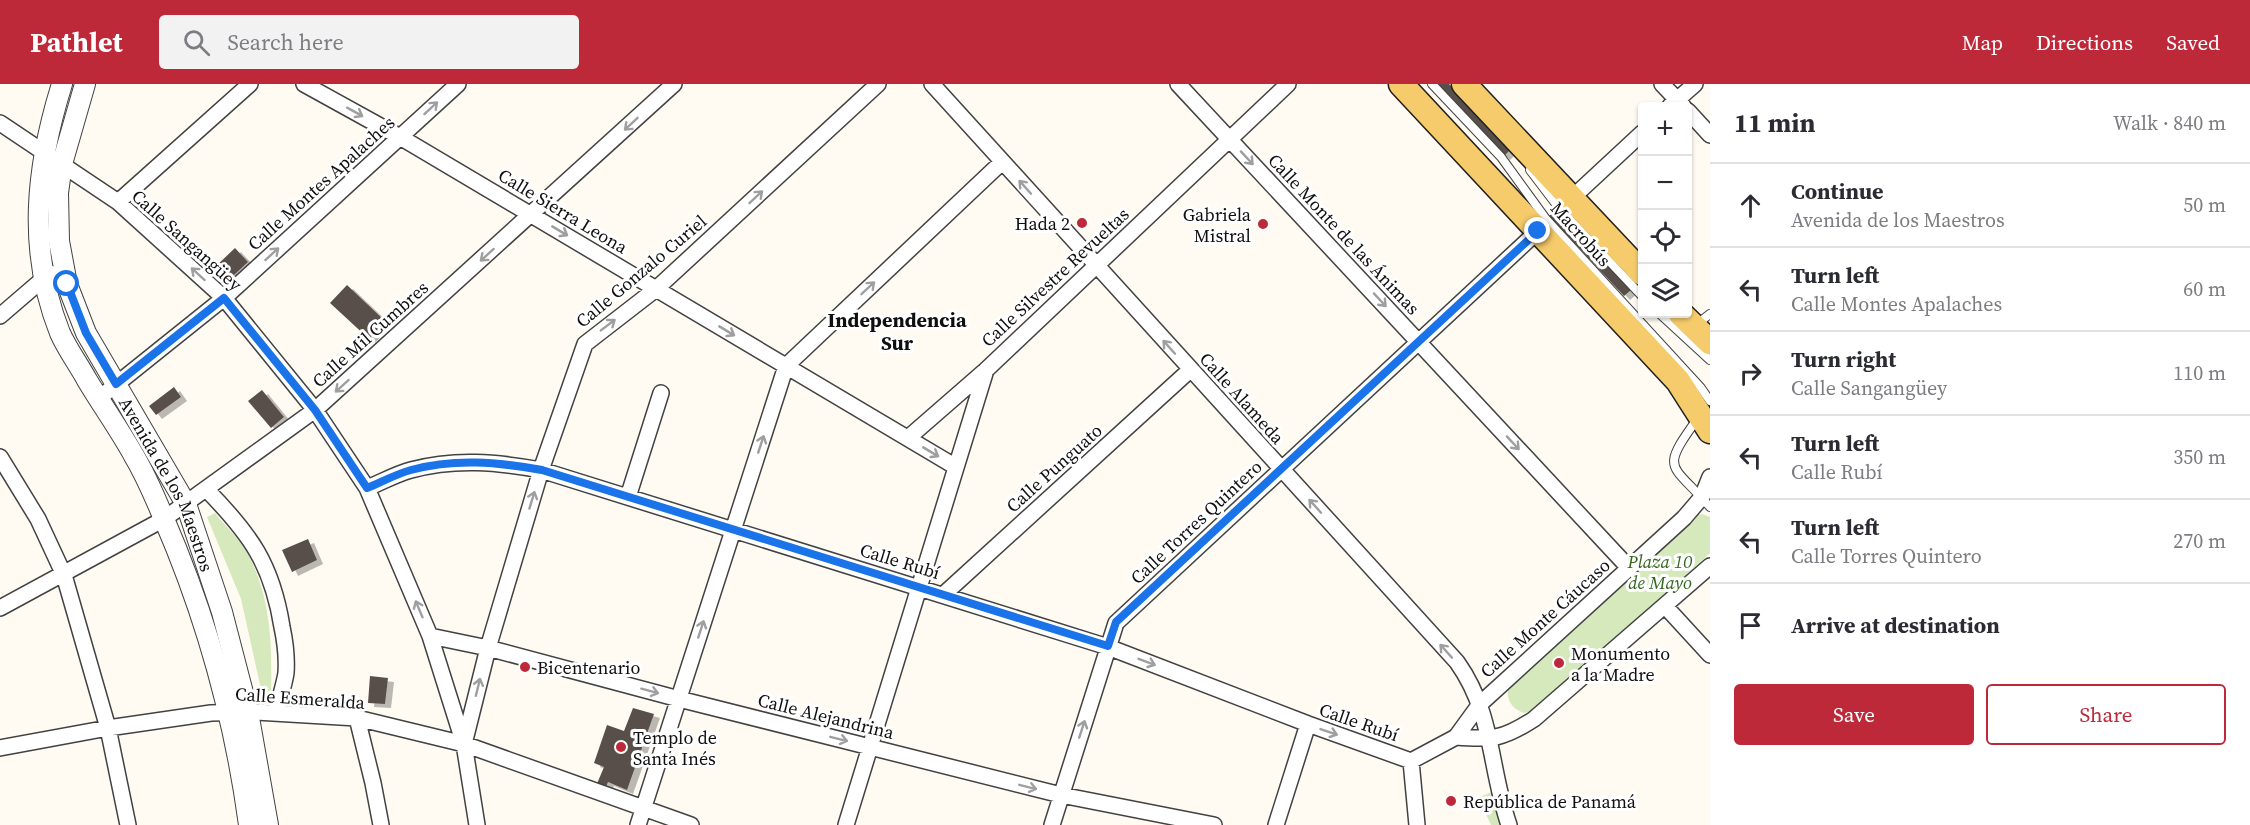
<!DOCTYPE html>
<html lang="en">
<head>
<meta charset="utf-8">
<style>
	body { margin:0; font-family:"Source Serif 4",serif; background:#f2f2f3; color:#2b2b33 }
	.controls { position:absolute; right:18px; top:18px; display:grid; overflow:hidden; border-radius:6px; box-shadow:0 2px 4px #0004 }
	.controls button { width:54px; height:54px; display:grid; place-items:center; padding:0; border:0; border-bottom:2px solid #e1e1e2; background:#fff; color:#2b2b33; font:30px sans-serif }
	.stop { position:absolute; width:18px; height:18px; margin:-14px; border:4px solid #1a73e8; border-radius:50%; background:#fff }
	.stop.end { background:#1a73e8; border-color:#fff; box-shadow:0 2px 6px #0008 }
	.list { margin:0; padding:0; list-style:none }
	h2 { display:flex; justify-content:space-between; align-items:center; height:78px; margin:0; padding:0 24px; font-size:26px }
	h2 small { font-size:20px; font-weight:400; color:#7c7c81 }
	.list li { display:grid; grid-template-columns:39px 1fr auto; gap:18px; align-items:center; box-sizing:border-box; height:84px; padding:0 24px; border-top:2px solid #e1e1e2 }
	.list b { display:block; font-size:22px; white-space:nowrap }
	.list p { margin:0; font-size:20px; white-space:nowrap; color:#7c7c81 }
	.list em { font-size:20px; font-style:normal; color:#7c7c81 }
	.actions { display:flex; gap:12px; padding:18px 24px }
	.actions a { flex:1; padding:14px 0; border:2px solid #be2939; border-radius:6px; text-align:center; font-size:21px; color:#be2939 }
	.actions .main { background:#be2939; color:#fff }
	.icon { flex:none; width:33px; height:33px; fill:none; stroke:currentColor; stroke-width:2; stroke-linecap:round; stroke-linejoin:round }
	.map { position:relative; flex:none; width:1710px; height:741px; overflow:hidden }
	header { display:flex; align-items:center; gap:36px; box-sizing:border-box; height:84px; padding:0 30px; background:#be2939; color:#fff }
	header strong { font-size:28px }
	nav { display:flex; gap:33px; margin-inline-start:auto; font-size:21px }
	.search { width:420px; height:54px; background:#f2f2f3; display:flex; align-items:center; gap:15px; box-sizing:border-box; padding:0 21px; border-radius:6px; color:#7c7c81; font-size:22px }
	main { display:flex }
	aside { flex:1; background:#fff }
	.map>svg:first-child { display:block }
</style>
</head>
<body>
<header>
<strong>Pathlet</strong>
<div class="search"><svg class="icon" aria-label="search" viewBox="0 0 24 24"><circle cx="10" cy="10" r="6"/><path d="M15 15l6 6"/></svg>Search here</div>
<nav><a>Map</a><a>Directions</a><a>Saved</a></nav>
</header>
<main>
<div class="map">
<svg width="1710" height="741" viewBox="0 0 1710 741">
	<defs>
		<filter id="shadow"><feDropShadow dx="6" dy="4" stdDeviation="0" flood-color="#0004"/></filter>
	</defs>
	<rect width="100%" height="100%" fill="#fffbf2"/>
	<path fill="#d6e9bc" d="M215 429C224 441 237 452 245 465 272 512 272 561 271 614H263L241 515 207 433Z
		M1702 430 1710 433V469L1538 626 1524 629C1511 625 1505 614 1509 601L1696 431Z
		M1491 708 1503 741H1491L1478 714Z"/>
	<path fill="#58504c" filter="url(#shadow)" d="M1437 0H1449L1511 65 1504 72Z
		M1556 126 1631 206 1624 212 1549 132Z
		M235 164 248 178 232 193 222 192 214 184Z
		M347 201 385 237 369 255 330 219Z
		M174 303 181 313 156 331 149 322Z
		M262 306 284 333 271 344 248 317Z
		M308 455 317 476 292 488 282 466Z
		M370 592 388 594 385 620 368 619Z
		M633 624 654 630 627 706 608 698 605 705 596 702 604 683 594 679 607 641 624 647Z"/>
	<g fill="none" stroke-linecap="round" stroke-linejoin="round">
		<g stroke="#424242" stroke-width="10">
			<path id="service" d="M1432 0 1501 73 1546 135 1701 304 1710 317
				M1530 86 1559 124 1642 212
				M1660 230 1710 276
				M1697 240 1710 230
				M1698 334C1659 388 1671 378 1710 423"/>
		</g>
		<g stroke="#424242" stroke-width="18">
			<path id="minor" d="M304 0 400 53 956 383
				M932 0 1457 578C1494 630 1489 683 1509 741
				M1178 0 1629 484
				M1662 0 1683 22
				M1670 22 1695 0
				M1688 27 1710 51
				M0 39 118 118 224 214 315 326 367 404 430 552 464 660
				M1572 114 1642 49
				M118 118 250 0
				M0 232 50 189
				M98 315 224 214 458 0
				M908 354 986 286 1288 0
				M0 373 38 435 64 491 108 644 128 741
				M367 404C382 398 396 390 411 386 455 374 497 378 541 386L1108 563 1308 640 1411 677
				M207 406C250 450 272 480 282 543 285 557 287 574 286 589 284 602 279 616 276 629
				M628 413 661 309
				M943 511 1190 286
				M1665 522 1710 571
				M0 524 164 435 315 326 674 0
				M430 552 488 564 679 615 1061 711 1214 741
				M357 634 373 699 381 741
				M1456 653C1493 656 1503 655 1534 635L1710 482
				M0 664 108 644 211 629 256 628 357 634 464 660 691 741
				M1411 677 1456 653 1480 620 1684 434 1702 413 1710 393
				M1411 677 1417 741
				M477 741 464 660 488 564 541 386 585 260 656 205 878 0
				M638 741 786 282 1002 78
				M846 741 986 286
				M1052 741 1116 539 1538 147
				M1276 741 1308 640"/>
		</g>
		<g stroke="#424242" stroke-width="22">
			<g id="tertiary">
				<path d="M62 0C36 83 27 166 60 249 67 265 79 281 87 296 102 321 119 345 133 370 145 390 155 413 164 435 206 532 235 637 249 741"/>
				<path id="s1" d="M85 0 62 80 58 109 59 157 67 200 86 249 186 420 222 528 248 628 268 741"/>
			</g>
		</g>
		<g stroke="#202020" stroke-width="27">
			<path id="primary" d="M1401 0 1678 297 1710 347
				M1464 0 1642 189
				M1681 230 1710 258"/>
		</g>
		<use href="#service" stroke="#fff" stroke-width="8"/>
		<use href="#minor" stroke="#fff" stroke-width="15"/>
		<use href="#tertiary" stroke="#fff" stroke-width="20"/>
		<use href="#primary" stroke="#f6cb6b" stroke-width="24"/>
	</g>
	<defs><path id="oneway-shaft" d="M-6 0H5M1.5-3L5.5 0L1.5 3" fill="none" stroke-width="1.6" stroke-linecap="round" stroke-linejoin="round" transform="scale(1.5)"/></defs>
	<g stroke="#9f9f9f">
		<use href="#oneway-shaft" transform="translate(431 24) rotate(-43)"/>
		<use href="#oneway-shaft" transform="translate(355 28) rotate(29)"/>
		<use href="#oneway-shaft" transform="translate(631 40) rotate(137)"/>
		<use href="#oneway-shaft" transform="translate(1247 74) rotate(47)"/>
		<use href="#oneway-shaft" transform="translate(1025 103) rotate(-132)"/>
		<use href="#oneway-shaft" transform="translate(756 113) rotate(-43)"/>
		<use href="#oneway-shaft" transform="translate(560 147) rotate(31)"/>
		<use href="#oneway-shaft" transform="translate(272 170) rotate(-42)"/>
		<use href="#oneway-shaft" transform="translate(487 171) rotate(138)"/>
		<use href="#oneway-shaft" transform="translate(198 190) rotate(-138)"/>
		<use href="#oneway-shaft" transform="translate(868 204) rotate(-43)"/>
		<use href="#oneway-shaft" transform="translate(1380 216) rotate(47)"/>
		<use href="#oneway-shaft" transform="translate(608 241) rotate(-37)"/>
		<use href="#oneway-shaft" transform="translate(727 247) rotate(31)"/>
		<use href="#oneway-shaft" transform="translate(1169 263) rotate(-132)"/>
		<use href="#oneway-shaft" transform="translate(342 302) rotate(138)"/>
		<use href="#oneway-shaft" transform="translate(1513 359) rotate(47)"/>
		<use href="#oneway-shaft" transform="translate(761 360) rotate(-72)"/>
		<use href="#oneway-shaft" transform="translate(931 368) rotate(31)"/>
		<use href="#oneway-shaft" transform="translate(532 416) rotate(-73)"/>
		<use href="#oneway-shaft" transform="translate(1315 422) rotate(-132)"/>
		<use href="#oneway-shaft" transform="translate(419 525) rotate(-113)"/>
		<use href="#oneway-shaft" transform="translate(701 545) rotate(-72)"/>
		<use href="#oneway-shaft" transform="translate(1446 567) rotate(-132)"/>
		<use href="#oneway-shaft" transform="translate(1147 578) rotate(21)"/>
		<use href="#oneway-shaft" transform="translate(478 603) rotate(-76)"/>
		<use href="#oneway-shaft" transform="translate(650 607) rotate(15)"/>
		<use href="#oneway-shaft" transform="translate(1082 645) rotate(-72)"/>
		<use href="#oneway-shaft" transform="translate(1329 648) rotate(19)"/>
		<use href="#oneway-shaft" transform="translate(839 655) rotate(14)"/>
		<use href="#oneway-shaft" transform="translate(1028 703) rotate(14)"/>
	</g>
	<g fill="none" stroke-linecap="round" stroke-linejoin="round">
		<path stroke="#1a73e8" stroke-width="8" d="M67 200 86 249 116 300 224 214 315 326 367 404C382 398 396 390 411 386 455 374 497 378 542 386L1108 562 1116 538 1538 147"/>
	</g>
	<g fill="#be2939" stroke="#fff" stroke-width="2">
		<circle cx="1082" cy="139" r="6"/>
		<circle cx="1263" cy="140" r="6"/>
		<circle cx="1559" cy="579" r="6"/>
		<circle cx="525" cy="583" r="6"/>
		<circle cx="621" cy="663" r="6"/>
		<circle cx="1451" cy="717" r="6"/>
	</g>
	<g text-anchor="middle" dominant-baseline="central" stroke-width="6" stroke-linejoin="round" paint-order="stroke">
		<g font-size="18" fill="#0f0f0f" stroke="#fff">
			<text transform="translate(321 99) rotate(-42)">Calle Montes Apalaches</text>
			<text transform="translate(563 127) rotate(31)">Calle Sierra Leona</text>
			<text transform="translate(1344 150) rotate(47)">Calle Monte de las Ánimas</text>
			<text transform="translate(1581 150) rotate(48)">Macrobús</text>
			<text transform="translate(187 156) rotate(42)">Calle Sangangüey</text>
			<text transform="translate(641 187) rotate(-40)">Calle Gonzalo Curiel</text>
			<text transform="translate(1055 193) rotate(-43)">Calle Silvestre Revueltas</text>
			<text transform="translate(370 250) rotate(-42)">Calle Mil Cumbres</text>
			<text transform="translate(1242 314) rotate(48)">Calle Alameda</text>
			<text transform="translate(1054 384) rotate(-42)">Calle Punguato</text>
			<text stroke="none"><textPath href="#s1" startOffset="429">Avenida de los Maestros</textPath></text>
			<text transform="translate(1196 438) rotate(-43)">Calle Torres Quintero</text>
			<text transform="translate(900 477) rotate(17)">Calle Rubí</text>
			<text transform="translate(1545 534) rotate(-42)">Calle Monte Cáucaso</text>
			<text transform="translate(300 614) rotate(4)">Calle Esmeralda</text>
			<text transform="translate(826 632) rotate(14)">Calle Alejandrina</text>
			<text transform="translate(1359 638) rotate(19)">Calle Rubí</text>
		</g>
		<g font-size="18" fill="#0f0f0f" stroke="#fff" text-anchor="start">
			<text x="1251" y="130" text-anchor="end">Gabriela<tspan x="1251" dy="21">Mistral</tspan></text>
			<text x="1070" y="139" text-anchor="end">Hada 2</text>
			<text x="1571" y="569">Monumento<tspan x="1571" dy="21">a la Madre</tspan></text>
			<text x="537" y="583">Bicentenario</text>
			<text x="633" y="653">Templo de<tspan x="633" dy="21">Santa Inés</tspan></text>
			<text x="1463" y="717">República de Panamá</text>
		</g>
		<g font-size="18" font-style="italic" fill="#336720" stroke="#fff">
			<text x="1660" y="477">Plaza 10<tspan x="1660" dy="21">de Mayo</tspan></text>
		</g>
		<g font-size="20" font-weight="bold" fill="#0f0f0f" stroke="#fff">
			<text x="897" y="236">Independencia<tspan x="897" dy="23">Sur</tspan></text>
		</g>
	</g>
</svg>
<div class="controls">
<button>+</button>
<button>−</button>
<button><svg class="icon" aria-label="locate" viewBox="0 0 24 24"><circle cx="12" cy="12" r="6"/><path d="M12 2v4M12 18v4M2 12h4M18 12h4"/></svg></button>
<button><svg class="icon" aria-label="layers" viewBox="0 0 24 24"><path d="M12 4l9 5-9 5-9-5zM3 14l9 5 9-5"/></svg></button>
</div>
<div class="stop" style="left:67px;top:200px"></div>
<div class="stop end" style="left:1538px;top:147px"></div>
</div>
<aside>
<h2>11 min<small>Walk · 840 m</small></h2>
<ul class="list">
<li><svg class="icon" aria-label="ahead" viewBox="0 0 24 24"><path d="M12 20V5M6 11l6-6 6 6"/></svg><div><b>Continue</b><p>Avenida de los Maestros</p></div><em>50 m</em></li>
<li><svg class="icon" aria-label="left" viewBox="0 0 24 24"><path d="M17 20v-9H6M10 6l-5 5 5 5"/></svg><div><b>Turn left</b><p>Calle Montes Apalaches</p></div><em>60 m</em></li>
<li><svg class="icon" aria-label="right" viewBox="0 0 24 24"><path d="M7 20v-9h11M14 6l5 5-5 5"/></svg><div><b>Turn right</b><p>Calle Sangangüey</p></div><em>110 m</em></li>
<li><svg class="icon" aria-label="left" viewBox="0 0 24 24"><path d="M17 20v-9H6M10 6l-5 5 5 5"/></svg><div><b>Turn left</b><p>Calle Rubí</p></div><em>350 m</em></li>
<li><svg class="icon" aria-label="left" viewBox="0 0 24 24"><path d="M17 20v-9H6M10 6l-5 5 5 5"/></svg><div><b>Turn left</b><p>Calle Torres Quintero</p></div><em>270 m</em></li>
<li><svg class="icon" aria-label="arrive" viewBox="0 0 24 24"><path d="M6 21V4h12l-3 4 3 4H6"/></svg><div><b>Arrive at destination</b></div></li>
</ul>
<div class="actions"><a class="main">Save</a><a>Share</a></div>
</aside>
</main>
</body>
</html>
